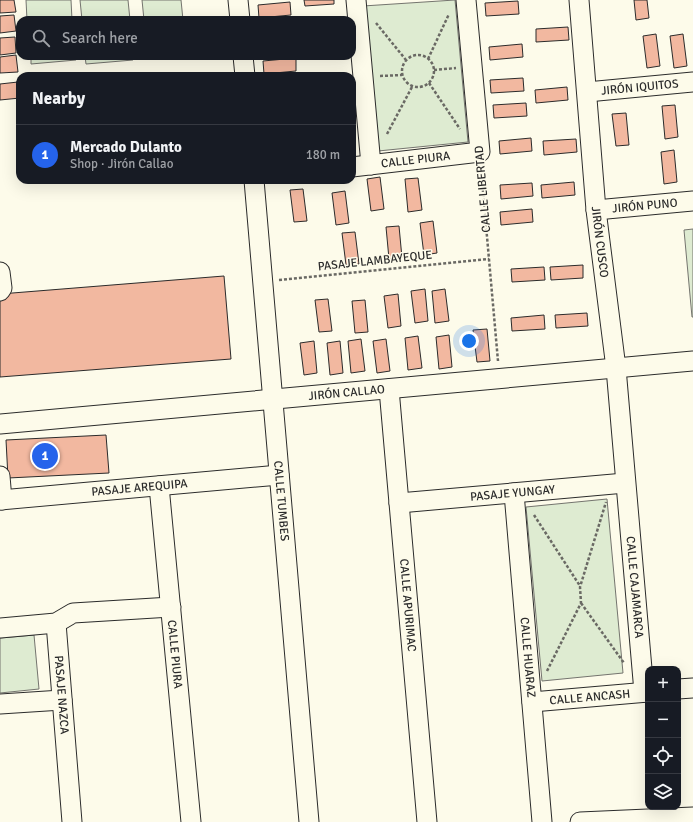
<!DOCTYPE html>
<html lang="en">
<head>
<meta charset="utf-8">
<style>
	body { margin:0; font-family:Signika,sans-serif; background:#20242c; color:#f1f3f6 }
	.controls { position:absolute; right:12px; bottom:12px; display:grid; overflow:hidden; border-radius:8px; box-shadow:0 4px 16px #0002 }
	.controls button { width:36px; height:36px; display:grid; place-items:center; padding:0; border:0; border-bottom:1px solid #363941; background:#171b24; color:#f1f3f6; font:20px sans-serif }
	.you { position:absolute; left:469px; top:341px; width:14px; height:14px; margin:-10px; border:3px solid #fff; border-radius:50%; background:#1a73e8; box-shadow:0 0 0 6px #1a73e833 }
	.badge { display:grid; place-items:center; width:26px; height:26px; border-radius:50%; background:#2563eb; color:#fff; font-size:13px; font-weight:700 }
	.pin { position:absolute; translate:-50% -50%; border:2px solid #fff; box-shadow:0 1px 4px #0006 }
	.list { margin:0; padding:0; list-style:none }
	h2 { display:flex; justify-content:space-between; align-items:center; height:52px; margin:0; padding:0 16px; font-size:17px }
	h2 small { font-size:13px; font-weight:400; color:#9ea1a6 }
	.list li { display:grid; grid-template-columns:26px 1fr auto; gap:12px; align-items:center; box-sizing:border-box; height:60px; padding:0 16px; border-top:1px solid #363941 }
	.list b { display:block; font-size:15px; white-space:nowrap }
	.list p { margin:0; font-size:13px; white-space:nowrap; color:#9ea1a6 }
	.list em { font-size:13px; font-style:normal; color:#9ea1a6 }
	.icon { flex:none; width:22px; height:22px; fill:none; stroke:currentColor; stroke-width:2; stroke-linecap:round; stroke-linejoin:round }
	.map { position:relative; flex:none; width:693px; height:822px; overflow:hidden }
	.search { position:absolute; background:#171b24; box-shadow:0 4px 16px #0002; left:16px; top:16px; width:340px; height:44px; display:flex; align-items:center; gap:10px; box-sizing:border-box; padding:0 14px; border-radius:12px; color:#9ea1a6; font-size:15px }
	.panel { position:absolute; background:#171b24; box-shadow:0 4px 16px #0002; left:16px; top:72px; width:340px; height:112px; border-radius:12px }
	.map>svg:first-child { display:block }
</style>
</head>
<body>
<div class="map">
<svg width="693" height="822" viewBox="0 0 693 822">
	<rect width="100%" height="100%" fill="#fdfbea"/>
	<path fill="#deebd1" stroke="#74746e" d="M26 0H71L72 20H27Z
		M80 0H128L130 20H82Z
		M142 0H181L183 20H144Z
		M455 0 468 142 378 151 363 6Z
		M31 56H76V60L31 64Z
		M85 56H133V60L86 64Z
		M693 229V317H692L684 230Z
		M607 499 623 673 542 681 526 507Z
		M34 635 39 689 0 693V638Z"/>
	<path fill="#f2b8a0" stroke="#2b2b2b" d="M0 0H14L16 12 0 13Z
		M304 0H334V4L305 6Z
		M634 0H647L649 18 636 20Z
		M518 1 519 14 486 16 485 3Z
		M290 2 291 15 259 18 258 5Z
		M14 15 16 31 0 33V16Z
		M568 27 569 40 536 42V29Z
		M656 34 660 66 647 68 643 36Z
		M683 34 687 66 674 68 670 36Z
		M15 37 16 53 0 55V38Z
		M522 44 523 57 490 60 489 47Z
		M16 55 18 72 0 73V57Z
		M296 58V71L264 74 263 61Z
		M523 78 524 91 491 93 490 80Z
		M18 82 20 98 0 100V84Z
		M567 87 568 100 536 103 535 90Z
		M526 103 527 116 494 118 493 105Z
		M675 105 678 137 665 139 662 106Z
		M626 113 629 145 616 146 612 114Z
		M531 138 532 151 500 154 499 141Z
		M576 139 577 152 544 155 543 141Z
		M674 150 677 182 664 184 661 152Z
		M380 177 384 209 371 211 367 179Z
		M418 178 422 210 408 212 405 179Z
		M574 182 575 195 542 198 541 185Z
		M532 183 533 196 501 199 500 185Z
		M303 189 307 221 294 222 290 190Z
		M345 191 349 223 336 225 332 193Z
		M532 209 533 222 501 225 500 212Z
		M433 221 437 253 424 255 420 223Z
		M399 226 402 258 389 259 386 227Z
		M355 232 359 264 346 265 342 233Z
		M583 265V278L551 280 550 267Z
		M544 267 545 280 512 282 511 269Z
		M224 276 231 359 0 377V294Z
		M425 289 428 321 415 323 411 291Z
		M445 289 449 321 435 323 432 291Z
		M398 294 401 326 388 328 384 296Z
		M328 299 332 331 319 332 315 300Z
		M365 300 368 332 355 333 352 301Z
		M587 313 588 326 556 328 555 315Z
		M544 315 545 329 512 331 511 318Z
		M487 329 490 361 477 362 473 330Z
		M449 335 452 367 439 369 436 337Z
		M418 336 422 368 408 370 405 338Z
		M361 339 365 371 351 373 348 341Z
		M386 339 390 371 377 373 373 341Z
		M314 341 317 373 304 375 300 343Z
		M340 341 343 373 330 375 327 343Z
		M106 435 109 473 8 478 6 440Z"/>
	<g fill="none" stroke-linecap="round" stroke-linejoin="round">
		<g stroke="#2b2b2b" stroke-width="21">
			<g id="minor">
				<path d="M238 0 240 20"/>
				<path d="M356 0 371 165"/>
				<path id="s1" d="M579 0 596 210 616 368 644 692"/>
				<path d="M243 56 245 76"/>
				<path id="s2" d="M587 92 693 82"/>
				<path id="s3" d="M352 167 480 152 466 0"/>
				<path id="s4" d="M254 180 309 822"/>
				<path id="s5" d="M596 210 693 201"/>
				<path d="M0 272 2 288 0 291"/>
				<path id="s6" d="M389 389 427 822"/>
				<path id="s7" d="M0 424 693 361"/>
				<path d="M0 476 2 500"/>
				<path id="s8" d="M159 486 191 822"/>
				<path id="s9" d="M514 493 542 822"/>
				<path id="s10" d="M0 500 279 475"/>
				<path id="s11" d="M399 503 625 483"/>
				<path id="s12" d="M56 623 72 822"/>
				<path d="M0 628 56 623 73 613 171 607"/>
				<path d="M678 689 693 688"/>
				<path id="s13" d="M532 702 648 692"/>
				<path d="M0 704 62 700"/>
				<path d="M580 822 693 817"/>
			</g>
		</g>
		<path stroke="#6a6964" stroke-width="2.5" stroke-dasharray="3 2" stroke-linecap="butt" d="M376 23 406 60
			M402 71a16 16 0 1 1 32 0a16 16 0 1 1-32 0Z
			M428 59 449 14
			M434 70 456 68
			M380 76 402 75
			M429 83 460 129
			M387 134 412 87
			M481 169 498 361
			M279 280 489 259
			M534 515 580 586
			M581 603 624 663
			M547 671 581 603 580 587 606 502"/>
		<use href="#minor" stroke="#fdfbea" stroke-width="19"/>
	</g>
	<g text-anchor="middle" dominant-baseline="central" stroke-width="3" stroke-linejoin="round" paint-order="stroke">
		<g font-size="12" fill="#2b2b2b" stroke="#fdfbea">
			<text stroke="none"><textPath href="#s2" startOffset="53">JIRÓN IQUITOS</textPath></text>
			<text stroke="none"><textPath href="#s3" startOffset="64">CALLE PIURA</textPath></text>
			<text transform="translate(483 189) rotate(-95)">CALLE LIBERTAD</text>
			<text stroke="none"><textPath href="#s5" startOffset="49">JIRÓN PUNO</textPath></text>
			<text stroke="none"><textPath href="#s1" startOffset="243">JIRÓN CUSCO</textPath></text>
			<text transform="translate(375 261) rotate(-6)">PASAJE LAMBAYEQUE</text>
			<text stroke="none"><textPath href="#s7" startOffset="348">JIRÓN CALLAO</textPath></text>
			<text stroke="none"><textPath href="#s10" startOffset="140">PASAJE AREQUIPA</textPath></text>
			<text stroke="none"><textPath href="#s11" startOffset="114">PASAJE YUNGAY</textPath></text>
			<text stroke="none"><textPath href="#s4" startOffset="322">CALLE TUMBES</textPath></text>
			<text stroke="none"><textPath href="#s1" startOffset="590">CALLE CAJAMARCA</textPath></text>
			<text stroke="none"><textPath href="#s6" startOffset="217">CALLE APURIMAC</textPath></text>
			<text stroke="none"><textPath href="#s8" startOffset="169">CALLE PIURA</textPath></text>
			<text stroke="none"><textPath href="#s9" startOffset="165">CALLE HUARAZ</textPath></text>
			<text stroke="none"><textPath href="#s12" startOffset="72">PASAJE NAZCA</textPath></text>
			<text stroke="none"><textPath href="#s13" startOffset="58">CALLE ANCASH</textPath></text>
		</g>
	</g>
</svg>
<div class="controls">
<button>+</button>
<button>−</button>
<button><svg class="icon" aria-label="locate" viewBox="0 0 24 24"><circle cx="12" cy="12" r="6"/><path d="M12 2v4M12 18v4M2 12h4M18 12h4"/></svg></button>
<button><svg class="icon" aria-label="layers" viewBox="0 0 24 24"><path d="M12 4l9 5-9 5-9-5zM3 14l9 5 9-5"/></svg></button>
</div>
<div class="you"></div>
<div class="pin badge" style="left:45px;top:456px">1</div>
<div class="search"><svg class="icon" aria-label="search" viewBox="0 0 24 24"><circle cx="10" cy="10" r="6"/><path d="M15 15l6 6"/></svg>Search here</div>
<section class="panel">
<h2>Nearby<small></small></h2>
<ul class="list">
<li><span class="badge">1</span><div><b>Mercado Dulanto</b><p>Shop · Jirón Callao</p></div><em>180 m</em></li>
</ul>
</section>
</div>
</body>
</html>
